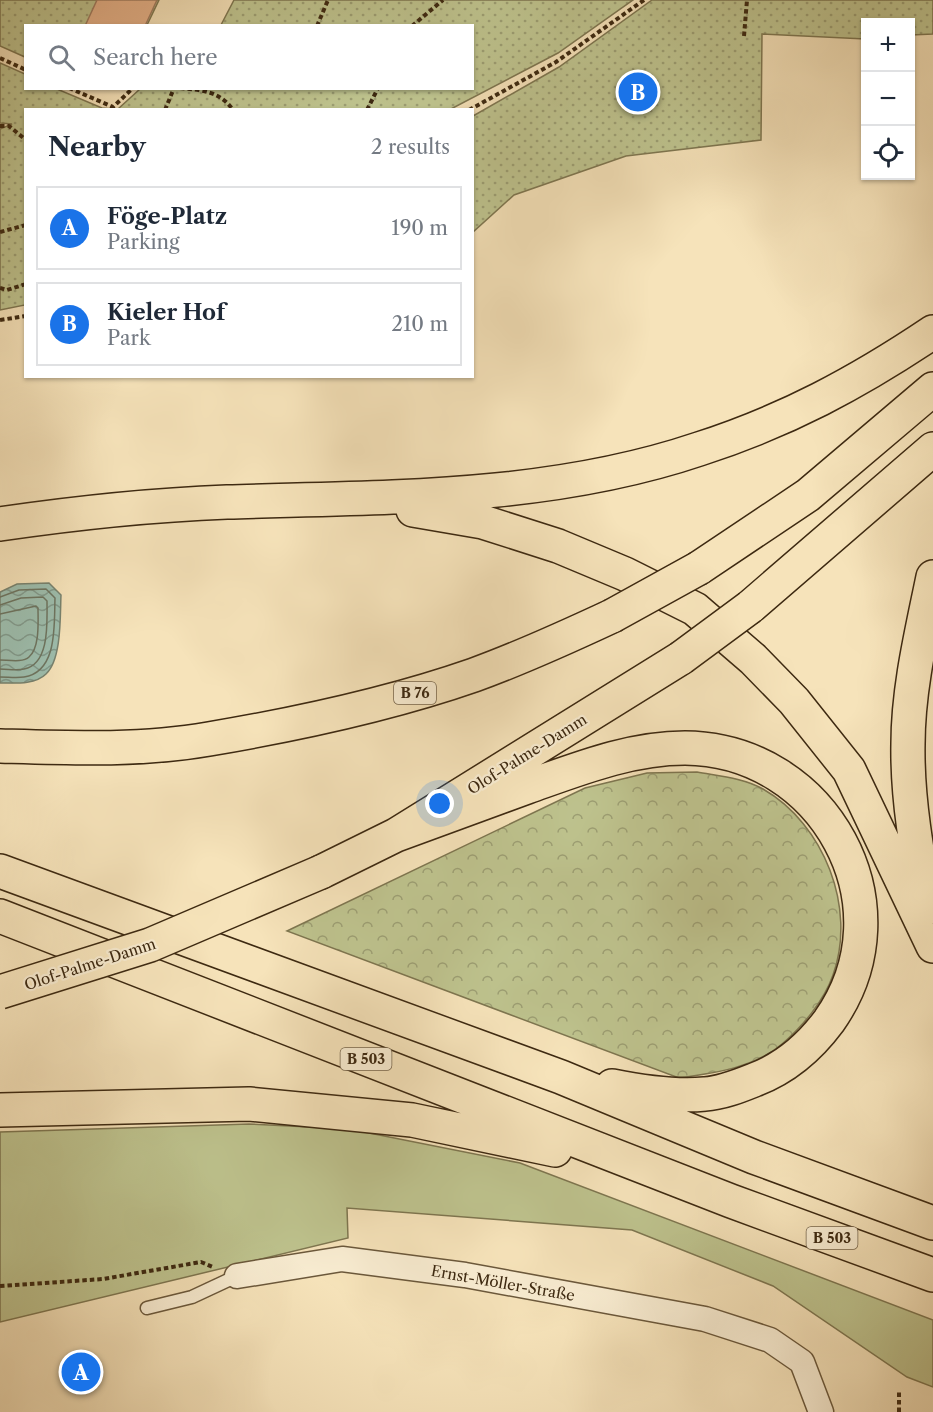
<!DOCTYPE html>
<html lang="en">
<head>
<meta charset="utf-8">
<style>
	body { margin:0; font-family:"Libre Caslon Text",serif; background:#f2f2f3; color:#1f2937 }
	.controls { position:absolute; right:18px; top:18px; display:grid; overflow:hidden; border-radius:0px; box-shadow:0 2px 4px #0004 }
	.controls button { width:54px; height:54px; display:grid; place-items:center; padding:0; border:0; border-bottom:2px solid #e0e1e3; background:#fff; color:#1f2937; font:30px sans-serif }
	.you { position:absolute; left:440px; top:804px; width:21px; height:21px; margin:-15px; border:4px solid #fff; border-radius:50%; background:#1a73e8; box-shadow:0 0 0 9px #1a73e833 }
	.badge { display:grid; place-items:center; width:39px; height:39px; border-radius:50%; background:#1a73e8; color:#fff; font-size:20px; font-weight:700 }
	.pin { position:absolute; translate:-50% -50%; border:3px solid #fff; box-shadow:0 2px 6px #0006 }
	.list { margin:0; padding:0; list-style:none }
	h2 { display:flex; justify-content:space-between; align-items:center; height:78px; margin:0; padding:0 24px; font-size:26px }
	h2 small { font-size:20px; font-weight:400; color:#747a83 }
	.list li { display:grid; grid-template-columns:39px 1fr auto; gap:18px; align-items:center; box-sizing:border-box; height:84px; margin:0 12px 12px; padding:0 12px; border:2px solid #e0e1e3; border-radius:0px }
	.list b { display:block; font-size:22px; white-space:nowrap }
	.list p { margin:0; font-size:20px; white-space:nowrap; color:#747a83 }
	.list em { font-size:20px; font-style:normal; color:#747a83 }
	.icon { flex:none; width:33px; height:33px; fill:none; stroke:currentColor; stroke-width:2; stroke-linecap:round; stroke-linejoin:round }
	.map { position:relative; flex:none; width:933px; height:1412px; overflow:hidden }
	.search { position:absolute; background:#fff; box-shadow:0 2px 4px #0004; left:24px; top:24px; width:450px; height:66px; display:flex; align-items:center; gap:15px; box-sizing:border-box; padding:0 21px; border-radius:0px; color:#747a83; font-size:22px }
	.panel { position:absolute; background:#fff; box-shadow:0 2px 4px #0004; left:24px; top:108px; width:450px; height:270px; border-radius:0px }
	.map>svg:first-child { display:block }
</style>
</head>
<body>
<div class="map">
<svg width="933" height="1412" viewBox="0 0 933 1412">
	<defs>
		<pattern id="forest-crowns" width="20" height="18" patternUnits="userSpaceOnUse" patternTransform="scale(1.5)"><rect width="20" height="18" fill="#bec38e"/><path d="M2 6a3 3 0 1 1 6 0M12 15a3 3 0 1 1 6 0" fill="none" stroke="#9c9e73"/></pattern>
		<pattern id="garden-dots" width="8" height="8" patternUnits="userSpaceOnUse" patternTransform="scale(1.5)"><rect width="8" height="8" fill="#bec38e"/><path d="M2 2h.1M6 6h.1" fill="none" stroke="#9c9e73" stroke-width="1.8" stroke-linecap="round"/></pattern>
		<pattern id="water-waves" width="16" height="10" patternUnits="userSpaceOnUse" patternTransform="scale(1.5)"><rect width="16" height="10" fill="#9dbeae"/><path d="M0 5q4-4 8 0t8 0" fill="none" stroke="#819a8c"/></pattern>
	</defs>
	<rect width="100%" height="100%" fill="#f6e3ba"/>
	<filter id="stains"><feTurbulence type="fractalNoise" baseFrequency=".00333" numOctaves="4"/><feColorMatrix values="0 0 0 0 .2 0 0 0 0 .09 0 0 0 0 .02 0 0 0 .5 -.17"/></filter>
	<radialGradient id="worn" r=".72"><stop offset=".6" stop-color="#630" stop-opacity="0"/><stop offset="1" stop-color="#630" stop-opacity=".3"/></radialGradient>
	<path fill="#bec38e" stroke="#7e7650" stroke-width="1.5" d="M249 1124 349 1129 520 1163 933 1320V1387L907 1377 773 1286 632 1230 347 1208 348 1238 0 1322V1132Z"/>
	<path fill="url(#forest-crowns)" stroke="#7e7650" stroke-width="1.5" d="M697 772C719 776 744 778 763 789 824 824 857 908 833 975 824 1001 802 1027 782 1044 754 1068 714 1073 679 1078L287 931 585 788 647 773Z"/>
	<path fill="url(#garden-dots)" stroke="#7e7650" stroke-width="1.5" d="M0 0H159L147 25 26 26 25 57 0 46Z
		M234 0H633L558 53 451 109H118L140 89 472 88V26L221 25Z
		M652 0H933V34L911 35 910 22H866L865 39 762 34 761 140 626 156 514 195 473 232V116L559 67Z
		M0 63 25 74 26 88 57 89 102 108 113 109 26 110 25 305 0 310V129L12 124 0 123Z"/>
	<path fill="url(#water-waves)" stroke="#77826f" stroke-width="1.5" d="M49 583 61 595C60 615 62 659 46 674 35 685 14 683 0 683V592L17 584Z"/>
	<g fill="none" stroke-linecap="round" stroke-linejoin="round">
		<path stroke="#6d7460" stroke-width="1.5" d="M0 597 19 590 46 589 55 598C54 624 58 672 24 677 17 678 8 677 0 677
			M0 605 21 598 43 597 47 601C47 622 50 664 24 669 17 671 8 669 0 669
			M0 614 36 606 38 608C38 621 40 648 29 657 23 663 8 660 0 660"/>
	</g>
	<path fill="#e5b189" stroke="#a07c60" stroke-width="1.5" d="M97 0H157L145 26H85Z"/>
	<g fill="none" stroke-linecap="round" stroke-linejoin="round">
		<g stroke="#6b583b" stroke-width="15">
			<path id="service" d="M147 1308 192 1297 237 1276"/>
		</g>
		<g stroke="#6b583b" stroke-width="27">
			<path id="minor" d="M237 1276 342 1259 465 1275 705 1319 770 1340 802 1362 821 1412"/>
		</g>
		<g stroke="#3d2911" stroke-width="36">
			<path id="trunk" d="M413 510 483 522 558 546 625 574 695 609 753 659 794 701 849 770 933 946
				M0 524C75 513 151 505 227 502 385 497 548 500 699 449 786 421 857 383 933 332
				M699 568 808 495 933 389
				M750 607 933 449
				M0 746C69 748 141 751 209 739 298 724 388 705 474 675 521 658 567 637 612 616
				M396 835C440 819 484 803 527 787 578 769 630 748 685 748 824 749 911 905 829 1021 809 1048 786 1068 754 1080 739 1086 722 1093 705 1094 675 1097 642 1092 612 1086
				M0 871 561 1077 754 1157 933 1223
				M321 872 396 835 681 658
				M928 908C917 855 907 798 908 744 908 688 922 631 933 577
				M0 916 731 1201 933 1275
				M0 1110 249 1104 412 1120 555 1150"/>
		</g>
		<path stroke="#3d2911" stroke-width="4" stroke-dasharray="4.5 3" stroke-linecap="butt" d="M317 26 328 0
			M412 26 443 0
			M744 36 747 0
			M0 58 26 70
			M69 88 113 107 133 88
			M180 88C201 90 220 91 233 110
			M165 110 174 88
			M367 110 378 88
			M469 110 556 62 644 0
			M0 126H9L26 140
			M0 232 26 225
			M0 288 7 290 26 284
			M0 320 26 316
			M0 1286 103 1279 201 1262 213 1267
			M899 1412V1392"/>
		<use href="#service" stroke="#f9edd2" stroke-width="12"/>
		<use href="#minor" stroke="#f9edd2" stroke-width="24"/>
		<use href="#trunk" stroke="#f6e3ba" stroke-width="33"/>
		<g stroke="#3d2911" stroke-width="36" stroke-linecap="butt">
			<path id="trunk-bridge" d="M612 616 699 568
				M681 658 750 607
				M0 992 150 945 321 872"/>
		</g>
		<use href="#trunk-bridge" stroke="#f6e3ba" stroke-width="33"/>
	</g>
	<g text-anchor="middle" dominant-baseline="central" stroke-width="4.5" stroke-linejoin="round" paint-order="stroke">
		<g fill="#f9edd2" stroke="#75644b" stroke-width="1.5">
			<rect x="394" y="682" width="42" height="22" rx="4.5"/>
			<rect x="340.5" y="1048" width="51" height="22" rx="4.5"/>
			<rect x="806.5" y="1227" width="51" height="22" rx="4.5"/>
		</g>
		<g font-size="14" font-weight="bold" fill="#3d2911">
			<text x="415" y="693">B 76</text>
			<text x="366" y="1059">B 503</text>
			<text x="832" y="1238">B 503</text>
		</g>
		<g font-size="15" fill="#3d2911" stroke="#f9edd2">
			<text transform="translate(527 754) rotate(-32)">Olof-Palme-Damm</text>
			<text transform="translate(90 964) rotate(-18)">Olof-Palme-Damm</text>
			<text transform="translate(503 1283) rotate(10)">Ernst-Möller-Straße</text>
		</g>
	</g>
	<rect width="100%" height="100%" filter="url(#stains)"/>
	<rect width="100%" height="100%" fill="url(#worn)"/>
</svg>
<div class="controls">
<button>+</button>
<button>−</button>
<button><svg class="icon" aria-label="locate" viewBox="0 0 24 24"><circle cx="12" cy="12" r="6"/><path d="M12 2v4M12 18v4M2 12h4M18 12h4"/></svg></button>
</div>
<div class="you"></div>
<div class="pin badge" style="left:81px;top:1372px">A</div>
<div class="pin badge" style="left:638px;top:92px">B</div>
<div class="search"><svg class="icon" aria-label="search" viewBox="0 0 24 24"><circle cx="10" cy="10" r="6"/><path d="M15 15l6 6"/></svg>Search here</div>
<section class="panel">
<h2>Nearby<small>2 results</small></h2>
<ul class="list">
<li><span class="badge">A</span><div><b>Föge-Platz</b><p>Parking</p></div><em>190 m</em></li>
<li><span class="badge">B</span><div><b>Kieler Hof</b><p>Park</p></div><em>210 m</em></li>
</ul>
</section>
</div>
</body>
</html>
